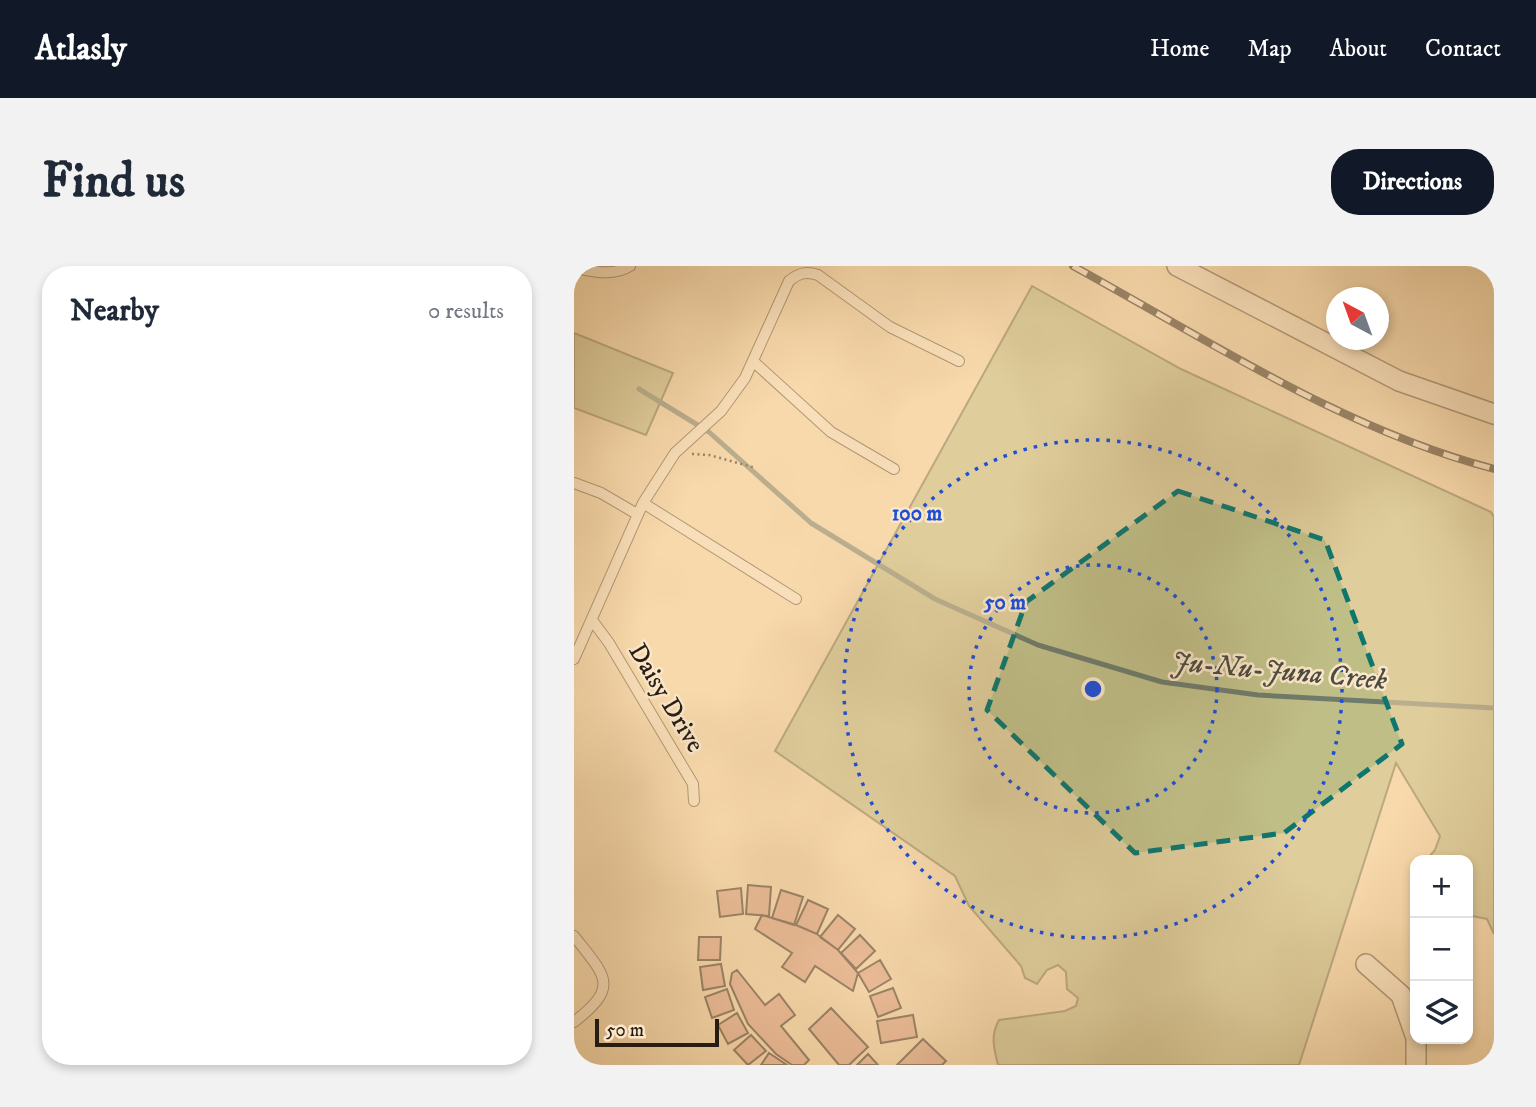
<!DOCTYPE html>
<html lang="en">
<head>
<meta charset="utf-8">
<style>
	body { margin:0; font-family:"IM FELL DW Pica",serif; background:#f2f2f3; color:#1f2937 }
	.controls { position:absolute; right:21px; bottom:21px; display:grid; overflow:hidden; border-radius:14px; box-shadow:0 4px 10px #0003 }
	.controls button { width:63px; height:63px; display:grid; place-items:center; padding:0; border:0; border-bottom:2px solid #e0e1e3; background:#fff; color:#1f2937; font:35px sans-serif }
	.compass { position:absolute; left:752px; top:21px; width:63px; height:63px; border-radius:50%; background:#fff; box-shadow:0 4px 10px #0003; rotate:319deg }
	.scale { position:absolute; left:21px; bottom:18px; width:124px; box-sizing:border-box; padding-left:7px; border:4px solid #281d13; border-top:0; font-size:19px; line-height:24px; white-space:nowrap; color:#281d13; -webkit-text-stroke:5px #fae6c9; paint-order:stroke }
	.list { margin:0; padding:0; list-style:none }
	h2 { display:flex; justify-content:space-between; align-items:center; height:91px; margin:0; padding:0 28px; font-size:30px }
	h2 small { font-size:23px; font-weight:400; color:#747a83 }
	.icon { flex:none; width:38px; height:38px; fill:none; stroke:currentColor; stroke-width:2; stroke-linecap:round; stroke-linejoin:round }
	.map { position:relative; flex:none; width:920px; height:799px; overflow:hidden; border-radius:28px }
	header { display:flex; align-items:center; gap:42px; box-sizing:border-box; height:98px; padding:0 35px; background:#111827; color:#fff }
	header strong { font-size:33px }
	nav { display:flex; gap:38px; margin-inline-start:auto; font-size:24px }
	.intro { display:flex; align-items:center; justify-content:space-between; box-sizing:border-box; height:168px; padding:0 42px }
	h1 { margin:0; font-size:49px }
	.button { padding:18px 32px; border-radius:28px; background:#111827; color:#fff; font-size:24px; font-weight:700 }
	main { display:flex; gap:42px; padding:0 42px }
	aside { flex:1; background:#fff; border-radius:28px; box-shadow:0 4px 10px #0003 }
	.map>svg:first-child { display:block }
</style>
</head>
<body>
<header>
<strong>Atlasly</strong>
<nav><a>Home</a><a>Map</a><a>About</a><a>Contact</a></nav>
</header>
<div class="intro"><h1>Find us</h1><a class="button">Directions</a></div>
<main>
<aside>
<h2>Nearby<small>0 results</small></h2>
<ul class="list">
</ul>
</aside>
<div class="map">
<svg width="920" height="799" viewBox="0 0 920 799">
	<rect width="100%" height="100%" fill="#f8d9ac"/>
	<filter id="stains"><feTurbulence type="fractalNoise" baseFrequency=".00286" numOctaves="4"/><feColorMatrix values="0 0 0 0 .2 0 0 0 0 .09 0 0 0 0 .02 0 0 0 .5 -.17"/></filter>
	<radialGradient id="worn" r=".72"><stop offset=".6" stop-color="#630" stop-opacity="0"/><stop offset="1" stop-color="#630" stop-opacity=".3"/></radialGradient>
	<path fill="#c0be87" stroke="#746e4d" stroke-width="2" d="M458 20 607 103 917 246 920 251V668L913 653 898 650 894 640V594H852L861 584 866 570 822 497 725 799H424C420 782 416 770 425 754L491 745 502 740 504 732 493 723 492 706 484 699 473 704 463 718 451 712 447 700 395 640 381 610 201 485Z
		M0 67 99 107 72 169 0 142Z"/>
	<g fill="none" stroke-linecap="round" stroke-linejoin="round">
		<path stroke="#6f7b6b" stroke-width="5" d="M65 123 135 166 237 257 361 333 464 379 588 416 684 429 920 442"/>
	</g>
	<path fill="#dd9b81" stroke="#281d13" stroke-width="2" d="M174 619 197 621 195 650 172 648Z
		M167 622 169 648 146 651 143 625Z
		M207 624 229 631 220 659 198 652Z
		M234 634 254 643 243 668 222 659Z
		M188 649 222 659 243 668 264 684 284 707 279 725 241 700 231 716 208 701 218 687 181 663Z
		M264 649 281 663 264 684 246 671Z
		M286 669 301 685 282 703 267 687Z
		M125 671H147L146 694H124Z
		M306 694 317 713 295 726 284 707Z
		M147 698 151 720 129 724 126 701Z
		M163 704 191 739 205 728 221 749 207 760 235 794 230 799H218L202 788 174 758 156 718 158 707Z
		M319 722 327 742 304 751 296 730Z
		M153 723 160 744 138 752 131 731Z
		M257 742 294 781 275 799H265L235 763Z
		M163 747 174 767 154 778 144 759Z
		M339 749 343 771 307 777 303 755Z
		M177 769 192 785 174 799 160 784Z
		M349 773 372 795 368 799H323Z
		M195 787 213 799H187Z
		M294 788 304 799H283Z"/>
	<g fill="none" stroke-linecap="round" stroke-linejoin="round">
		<g stroke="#5c4c39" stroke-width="12">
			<path id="lane" d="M0 2C19 5 38 11 56 0
				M180 96 257 166 320 203
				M0 217 27 227 63 248
				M69 237 222 333
				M18 354 35 377 119 518 120 535
				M0 393 69 237 101 187 147 145 171 112 215 15C225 7 232 5 244 9L316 61 385 95
				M0 670C32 711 46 720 0 756"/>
		</g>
		<g stroke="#5c4c39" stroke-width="22">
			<path id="street" d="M603 0 825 115 920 148
				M792 698 827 729 841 769
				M842 773V799"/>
		</g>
		<path stroke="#281d13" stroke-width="2.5" stroke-dasharray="2 3.5" stroke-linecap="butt" d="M118 188 135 189 182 202"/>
		<use href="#lane" stroke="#fae6c9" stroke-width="10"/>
		<use href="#street" stroke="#fae6c9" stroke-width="19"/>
		<g stroke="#281d13" stroke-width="8">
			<path id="rail" d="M499 0C636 75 768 163 920 203"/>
		</g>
		<use href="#rail" stroke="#fae6c9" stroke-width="5" stroke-dasharray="16" stroke-linecap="butt"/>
	</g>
	<path d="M0 0H920V799H0ZM604 225 751 274 828 478 710 567 561 587 413 444 452 336Z" fill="#f8d9ac" fill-opacity=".55" fill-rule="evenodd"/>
	<path fill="none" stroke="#0f766e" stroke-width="5" stroke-dasharray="14 9" stroke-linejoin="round" d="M604 225 751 274 828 478 710 567 561 587 413 444 452 336Z"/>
	<g fill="none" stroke="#1d4ed8" stroke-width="3.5" stroke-dasharray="3.5 7">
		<circle cx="519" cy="423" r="124"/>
		<circle cx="519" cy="423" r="249"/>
	</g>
	<g text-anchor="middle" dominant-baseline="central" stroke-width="5" stroke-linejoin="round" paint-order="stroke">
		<g font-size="26" fill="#281d13" stroke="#fae6c9">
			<text transform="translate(92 432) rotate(59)">Daisy Drive</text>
		</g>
		<g font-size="28" font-style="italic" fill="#4b4c3f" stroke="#fae6c9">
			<text transform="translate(705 405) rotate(5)">Ju-Nu-Juna Creek</text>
		</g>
	</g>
	<circle cx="519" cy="423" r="10" fill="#1d4ed8" stroke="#fae6c9" stroke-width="3.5"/>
	<g font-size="21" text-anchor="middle" font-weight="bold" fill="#1d4ed8" stroke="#fae6c9" stroke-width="5" stroke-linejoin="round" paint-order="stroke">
		<text x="343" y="254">100 m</text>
		<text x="431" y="343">50 m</text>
	</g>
	<rect width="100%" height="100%" filter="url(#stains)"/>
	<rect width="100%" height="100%" fill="url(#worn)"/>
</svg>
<div class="controls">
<button>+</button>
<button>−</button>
<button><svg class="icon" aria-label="layers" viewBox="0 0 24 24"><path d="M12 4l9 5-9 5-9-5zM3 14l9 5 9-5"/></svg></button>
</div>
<svg class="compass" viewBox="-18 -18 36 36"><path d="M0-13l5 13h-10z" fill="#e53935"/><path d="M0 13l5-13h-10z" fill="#747a83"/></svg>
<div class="scale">50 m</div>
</div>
</main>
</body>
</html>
